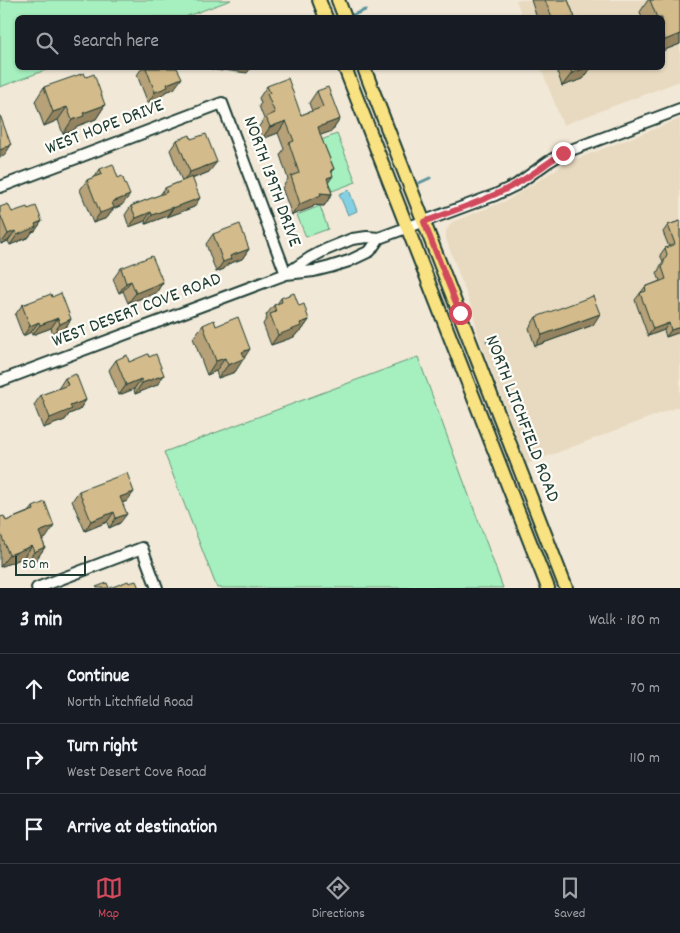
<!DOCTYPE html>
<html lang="en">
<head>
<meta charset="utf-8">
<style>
	body { margin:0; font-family:Dekko,sans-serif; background:#20242c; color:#f1f3f6 }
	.scale { position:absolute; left:15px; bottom:12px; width:71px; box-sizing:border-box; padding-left:5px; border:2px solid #1f3d34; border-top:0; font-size:14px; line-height:18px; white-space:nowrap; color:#1f3d34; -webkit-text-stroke:4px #fdfcf7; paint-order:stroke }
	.stop { position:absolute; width:15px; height:15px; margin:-11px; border:4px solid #d1495b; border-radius:50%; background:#fff }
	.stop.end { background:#d1495b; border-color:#fff; box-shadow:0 1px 5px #0008 }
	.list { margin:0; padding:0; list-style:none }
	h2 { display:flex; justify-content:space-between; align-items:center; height:65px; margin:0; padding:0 20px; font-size:21px }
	h2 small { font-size:16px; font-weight:400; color:#9ea1a6 }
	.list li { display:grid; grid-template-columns:32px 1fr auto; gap:15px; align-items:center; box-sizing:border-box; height:70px; padding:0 20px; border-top:1px solid #363941 }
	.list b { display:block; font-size:19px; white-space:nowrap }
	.list p { margin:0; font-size:16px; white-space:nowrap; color:#9ea1a6 }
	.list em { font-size:16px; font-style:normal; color:#9ea1a6 }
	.icon { flex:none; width:28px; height:28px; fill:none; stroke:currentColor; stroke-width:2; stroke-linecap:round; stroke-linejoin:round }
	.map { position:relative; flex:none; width:680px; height:588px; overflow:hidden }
	.search { position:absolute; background:#171b24; box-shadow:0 1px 4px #0004; left:15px; right:15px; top:15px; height:55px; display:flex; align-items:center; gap:12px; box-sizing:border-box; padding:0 18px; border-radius:8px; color:#9ea1a6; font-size:19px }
	.sheet { height:275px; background:#171b24 }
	nav { display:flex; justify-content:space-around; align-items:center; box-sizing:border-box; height:70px; border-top:1px solid #363941; background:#171b24; font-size:14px; color:#9ea1a6 }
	nav a { display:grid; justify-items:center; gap:2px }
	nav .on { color:#d1495b }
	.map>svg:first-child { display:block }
</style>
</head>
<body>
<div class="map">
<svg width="680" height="588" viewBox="0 0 680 588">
	<rect width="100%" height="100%" fill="#f1e8d7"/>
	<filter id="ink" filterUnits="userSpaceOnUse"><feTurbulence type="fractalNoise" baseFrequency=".02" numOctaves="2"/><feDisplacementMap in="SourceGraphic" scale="10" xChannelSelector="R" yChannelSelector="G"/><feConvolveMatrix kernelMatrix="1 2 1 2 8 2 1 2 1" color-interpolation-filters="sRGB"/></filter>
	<g filter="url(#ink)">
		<path fill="#e8dac0" d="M516 0H680V81L563 125 541 68H662V18L522 17Z
			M680 119V406L527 464 479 338 473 312 446 239V231L452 222 508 200 566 163Z"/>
		<path fill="#a6efbe" stroke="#629679" d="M0 0H231L185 17 18 18V68H51L0 87Z
			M337 134 356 182 332 191 313 143Z
			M320 206 328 229 306 237 297 215Z
			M418 357 503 588H217L164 452Z"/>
		<path fill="#84d0e3" stroke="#5c959d" d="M349 190 357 211 348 215 339 194Z"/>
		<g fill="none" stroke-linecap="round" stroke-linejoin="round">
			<path stroke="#5c959d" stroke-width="3" d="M353 15 365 10
				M419 183 430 178
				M487 341 491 339"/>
			<g stroke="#1f3d34" stroke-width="14">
				<path id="minor" d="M0 187 222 103 286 274
					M286 274 310 258 325 250 352 239 367 237 379 238 495 195 516 185 548 162 563 153 680 109
					M0 381 286 274 314 271 330 267 349 261 370 251 379 238
					M37 588 142 548 157 588"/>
			</g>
			<g stroke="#1f3d34" stroke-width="16">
				<path id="major" d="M319 0 326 18
					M338 0 345 18
					M345 68 548 588
					M364 68 566 588"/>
			</g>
			<use href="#minor" stroke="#fdfcf7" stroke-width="10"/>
			<use href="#major" stroke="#f8e281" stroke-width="12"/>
		</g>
		<path fill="#b6a178" stroke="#1f3d34" d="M531 0H568L575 18H537Z
			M648 0H680V44L662 51V18H642L640 12Z
			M142 68H177L174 89 165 92 161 97 148 103 137 75Z
			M556 68H591L583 79 562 86Z
			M86 77 105 105 96 119 77 126 74 130 63 134 58 120 44 126 35 101 44 87Z
			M267 86 301 115 312 111 309 103 317 91 340 119 332 131 320 135 334 169 332 172 328 182 332 194 324 206 314 205 313 207 292 215 282 188 288 179 280 155 284 149 278 133 262 139 258 128 264 119 259 106 261 103 259 98Z
			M191 139 209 172 192 179 194 207 167 217V216L146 224 145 221 129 227 125 215 131 206 160 195 165 188 182 181 170 150 177 140Z
			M100 169 122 205 113 209 107 218 93 223 80 190 87 180 95 177Z
			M0 207 12 212 28 209 42 221 35 231 32 232 29 237 10 245 8 241 1 244 0 242Z
			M680 221V332L666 337 664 330 648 336 635 300 645 287 660 281 657 273 663 261 660 255 665 248 669 247 663 232 668 225Z
			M213 234 249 249 242 259 228 264 224 269 216 272 206 244Z
			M121 268 163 282 156 293 128 303 123 291 119 293 113 279Z
			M52 297 71 319 64 330 53 334 51 328 32 335 31 332 23 336 15 315 22 305Z
			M281 298 299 306 309 320 302 330 298 332 294 337 271 345 263 324 267 318 266 315 274 305 277 304Z
			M536 317 593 325 535 346 529 328Z
			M203 325 216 326 244 357 235 372 218 378 216 371 207 375 193 338Z
			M149 357 164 375 157 385 135 394 134 389 119 395 109 370 116 360 129 362Z
			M65 378 86 400 79 410 69 414 65 420 43 428 34 405 41 395 58 389Z
			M79 491 127 501 122 503 120 523 109 528 107 522 85 531 72 501Z
			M33 507 46 538 42 540 45 547 36 560 25 564 23 558 0 567V517L6 521 30 511Z"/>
		<path fill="#948361" stroke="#1f3d34" d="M680 34V44L662 51V44L665 40Z
			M212 68H251L247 73 223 70 222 71 211 69Z
			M586 68H591L583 79 562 86 572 73Z
			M182 78 174 89 165 92 161 97 148 103 155 92 167 84Z
			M105 105 96 119 77 126 74 130 63 134 72 120 83 113Z
			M67 107 58 120 44 126 53 112Z
			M340 119 332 131 310 139 318 127Z
			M286 121 278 133 262 139 270 127Z
			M11 145 4 156 0 157V150Z
			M217 162 209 172 183 182 190 172Z
			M334 169 328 178 333 176 325 187 319 190 331 170Z
			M320 193 332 194 324 206 314 205 313 207 292 215 300 204Z
			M130 195 122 205 113 209 107 218 93 223 100 213 112 202Z
			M200 198 194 207 167 217 173 208Z
			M173 207 167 216 146 224 152 215Z
			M151 212 145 221 129 227 136 218Z
			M42 221 35 231 32 232 29 237 10 245 17 235 35 224Z
			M15 231 8 241 1 244 8 234Z
			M249 249 242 259 228 264 224 269 216 272 223 262 230 256Z
			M131 281 123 291 119 293 126 283Z
			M163 282 156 293 128 303 136 293Z
			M600 314 593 325 535 346 542 335Z
			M58 318 51 328 32 335 40 325Z
			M71 319 64 330 53 334 60 324Z
			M309 320 302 330 298 332 294 337 271 345 278 335 300 323Z
			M39 322 31 332 23 336 30 326Z
			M669 323 664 330 648 336 653 329Z
			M680 327V332L666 337 671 330Z
			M250 349 235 372 218 378 228 365 242 352Z
			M225 358 216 371 207 375 216 361Z
			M164 375 157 385 135 394 142 383Z
			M141 379 134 389 119 395 126 385Z
			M86 400 79 410 69 414 65 420 43 428 50 418 70 406Z
			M134 492 127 501 113 506 120 497Z
			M114 512 107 522 85 531 91 521Z
			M127 514 120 523 109 528 116 518Z
			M54 526 46 538 30 544 39 532Z
			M32 546 23 558 0 567 9 555Z
			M45 547 36 560 25 564 34 552Z"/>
		<path fill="#d4bb8b" stroke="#1f3d34" d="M545 0H568L575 18H552Z
			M650 0H680V34L665 40 662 33V18H657Z
			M146 68H177L182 78 167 84 168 87 155 92Z
			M570 68H586L572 73Z
			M84 73 86 77 94 74 105 105 83 113 84 116 72 120 67 107 53 112 44 87Z
			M288 78 301 115 323 107 317 91 328 87 340 119 318 127 321 137 334 169 331 170 333 176 327 178 332 194 320 193 321 195 300 204 291 176 299 173 289 143 294 141 286 121 270 127 266 117 275 113 267 94 270 93 267 86Z
			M0 115 11 145 0 150Z
			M206 134 217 162 190 172 177 140 190 135 191 139Z
			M113 164 118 178 122 176 130 195 112 202 114 208 100 213 87 180 102 174 100 169Z
			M192 177 200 198 173 208V207L152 215 151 212 136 218 131 206 167 192 165 188Z
			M8 204 12 212 27 207 28 209 36 206 42 221 35 224 36 227 17 235 15 231 8 234 0 214V207Z
			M680 221V327L671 330 669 323 653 329 640 293 646 291 645 287 666 279 662 267 667 254 665 248 675 244 668 225Z
			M240 224 249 249 230 256 231 259 223 262 213 234Z
			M152 256 163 282 136 293 131 281 126 283 121 268Z
			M61 293 71 319 60 324 58 318 40 325 39 322 30 326 22 305 51 294 52 297Z
			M294 293 299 306 304 304 309 320 300 323 301 326 278 335 270 314 276 312 274 305 282 302 281 298Z
			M593 296 600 314 542 335 536 317Z
			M238 317 250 349 242 352 245 358 228 365 225 358 216 361 203 325 214 320 216 326Z
			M148 354 149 357 156 354 164 375 142 383 141 379 126 385 116 360 127 355 129 362Z
			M76 374 86 400 70 406 72 409 50 418 41 395 68 385 65 378Z
			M127 473 134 492 120 497 127 514 116 518 114 512 91 521 79 491Z
			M45 502 54 526 39 532 45 547 34 552 32 546 9 555 0 532V517L4 516 6 521 34 510 33 507Z
			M128 581 129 583 136 581 139 588H110Z
			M107 583 109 588H97L96 587Z"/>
	</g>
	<g fill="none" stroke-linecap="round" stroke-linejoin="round" filter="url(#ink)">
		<path stroke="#d1495b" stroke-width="6" d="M460 313 424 222C454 210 486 201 514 185 532 176 546 163 563 153"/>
	</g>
	<g text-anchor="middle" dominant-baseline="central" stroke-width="4.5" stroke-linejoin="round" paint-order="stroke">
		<g font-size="19" fill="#1f3d34" stroke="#fdfcf7">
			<text transform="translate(105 128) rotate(-21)">WEST HOPE DRIVE</text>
			<text transform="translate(271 182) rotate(70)">NORTH 139TH DRIVE</text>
			<text transform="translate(137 311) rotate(-21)">WEST DESERT COVE ROAD</text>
			<text transform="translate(521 419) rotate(69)">NORTH LITCHFIELD ROAD</text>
		</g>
	</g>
</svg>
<div class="scale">50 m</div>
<div class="stop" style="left:460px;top:313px"></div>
<div class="stop end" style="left:563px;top:153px"></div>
<div class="search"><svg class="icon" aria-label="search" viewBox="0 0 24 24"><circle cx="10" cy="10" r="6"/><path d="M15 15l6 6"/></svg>Search here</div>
</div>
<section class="sheet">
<h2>3 min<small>Walk · 180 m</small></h2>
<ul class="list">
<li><svg class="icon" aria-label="ahead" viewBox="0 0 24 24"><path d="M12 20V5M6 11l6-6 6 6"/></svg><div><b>Continue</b><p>North Litchfield Road</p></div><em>70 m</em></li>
<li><svg class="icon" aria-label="right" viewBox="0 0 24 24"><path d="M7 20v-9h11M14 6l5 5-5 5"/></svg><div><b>Turn right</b><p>West Desert Cove Road</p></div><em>110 m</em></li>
<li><svg class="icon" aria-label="arrive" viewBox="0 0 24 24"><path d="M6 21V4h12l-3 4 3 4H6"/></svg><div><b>Arrive at destination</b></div></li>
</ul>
</section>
<nav>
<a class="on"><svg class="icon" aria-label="map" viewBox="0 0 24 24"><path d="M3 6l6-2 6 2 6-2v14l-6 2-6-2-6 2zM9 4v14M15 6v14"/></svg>Map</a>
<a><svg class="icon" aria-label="directions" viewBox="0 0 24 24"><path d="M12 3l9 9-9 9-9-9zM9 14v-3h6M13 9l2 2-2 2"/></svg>Directions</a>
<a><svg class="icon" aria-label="saved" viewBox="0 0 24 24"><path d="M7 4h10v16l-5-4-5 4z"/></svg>Saved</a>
</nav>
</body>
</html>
